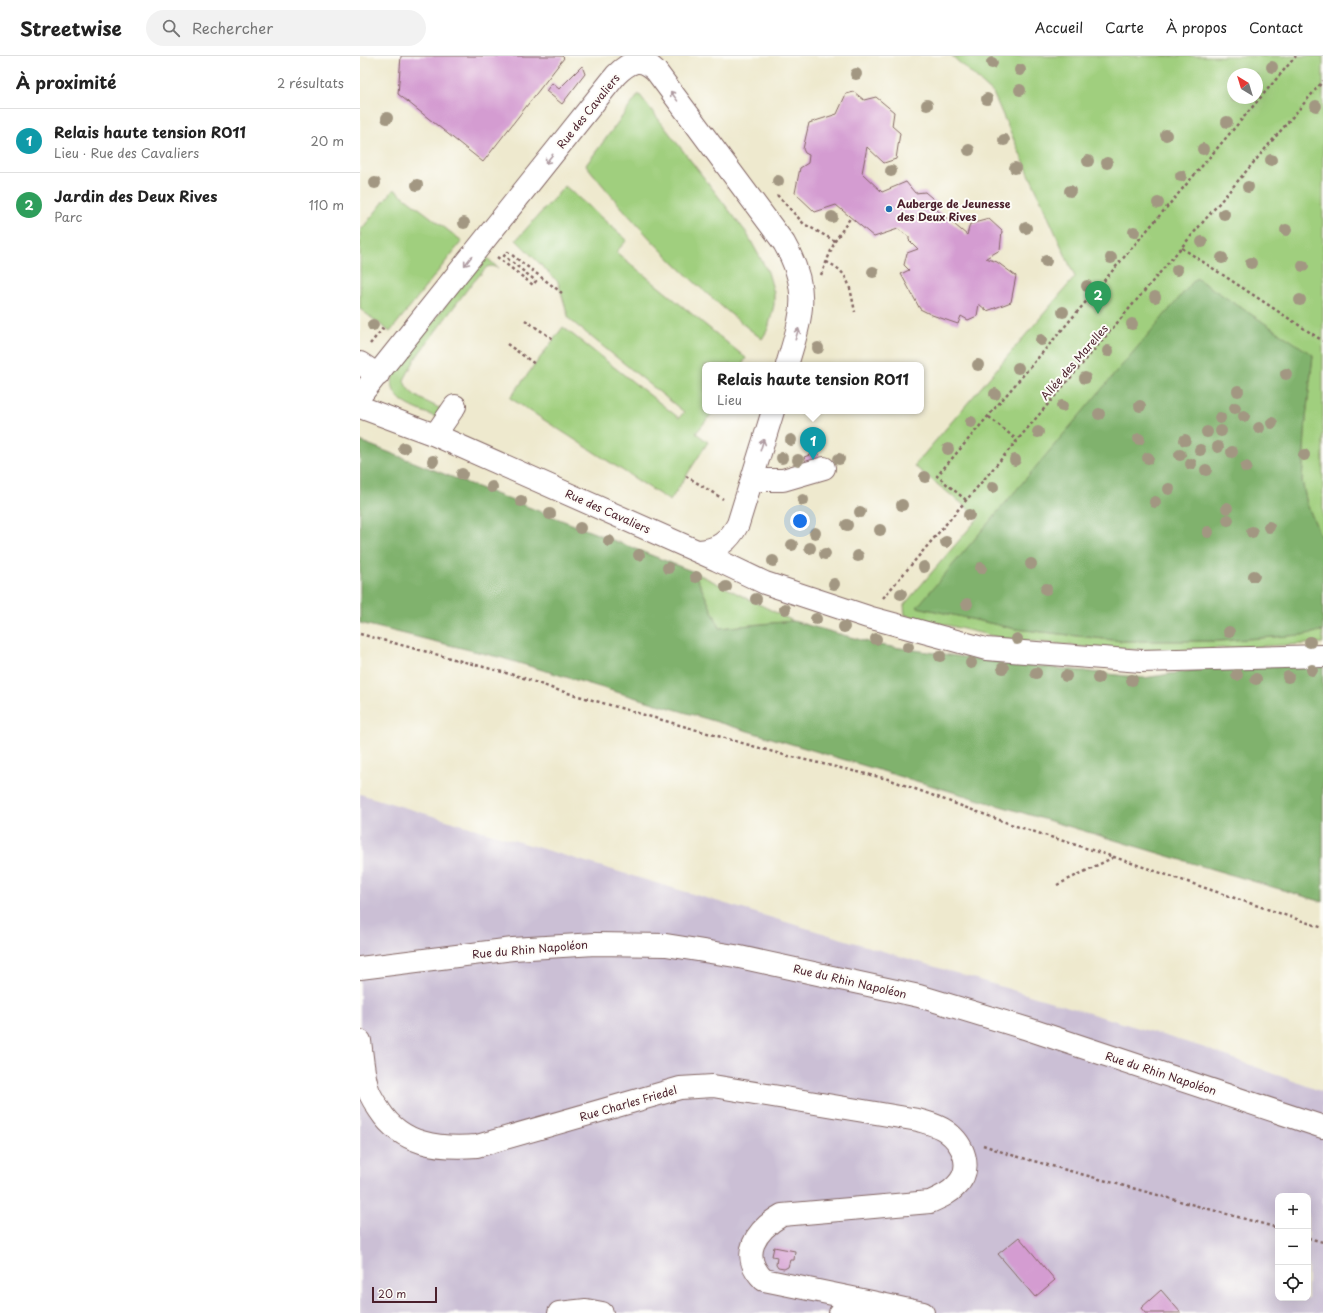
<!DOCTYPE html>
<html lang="fr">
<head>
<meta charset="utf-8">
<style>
	body { margin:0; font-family:"Playpen Sans",sans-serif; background:#f2f2f2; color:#222 }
	.controls { position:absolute; right:12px; bottom:12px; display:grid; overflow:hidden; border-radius:8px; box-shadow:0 4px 16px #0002 }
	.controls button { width:36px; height:36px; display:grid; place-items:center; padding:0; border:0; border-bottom:1px solid #e0e0e0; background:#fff; color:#222; font:20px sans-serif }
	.compass { position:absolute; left:867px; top:12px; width:36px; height:36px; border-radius:50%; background:#fff; box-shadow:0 4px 16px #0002; rotate:322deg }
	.scale { position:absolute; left:12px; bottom:10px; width:65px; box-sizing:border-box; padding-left:4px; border:2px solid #4a1f2b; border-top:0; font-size:11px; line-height:14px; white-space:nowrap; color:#4a1f2b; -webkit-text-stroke:3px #fdfcf7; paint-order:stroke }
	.you { position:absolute; left:440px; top:465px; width:14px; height:14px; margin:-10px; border:3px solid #fff; border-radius:50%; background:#1a73e8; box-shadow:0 0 0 6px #1a73e833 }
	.badge { display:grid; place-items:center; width:26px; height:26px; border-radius:50%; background:#1f6fb2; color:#fff; font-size:13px; font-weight:700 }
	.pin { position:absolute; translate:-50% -33px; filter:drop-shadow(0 1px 2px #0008) }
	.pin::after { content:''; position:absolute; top:21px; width:14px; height:12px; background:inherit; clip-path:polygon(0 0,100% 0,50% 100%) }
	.popup { position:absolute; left:342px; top:306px; width:222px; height:52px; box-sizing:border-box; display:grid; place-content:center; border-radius:8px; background:#fff; filter:drop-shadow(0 1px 3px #0005); font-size:13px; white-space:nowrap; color:#767676 }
	.popup b { font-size:15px; color:#222 }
	.popup::after { content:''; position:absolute; left:50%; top:100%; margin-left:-8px; border:8px solid transparent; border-top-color:#fff }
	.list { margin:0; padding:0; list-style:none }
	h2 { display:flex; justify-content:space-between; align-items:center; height:52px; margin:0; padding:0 16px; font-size:17px }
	h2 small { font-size:13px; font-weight:400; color:#767676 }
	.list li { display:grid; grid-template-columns:26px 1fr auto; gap:12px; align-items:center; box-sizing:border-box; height:64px; padding:0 16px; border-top:1px solid #e0e0e0 }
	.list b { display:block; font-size:15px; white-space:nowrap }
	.list p { margin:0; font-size:13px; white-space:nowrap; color:#767676 }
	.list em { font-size:13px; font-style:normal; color:#767676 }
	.icon { flex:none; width:22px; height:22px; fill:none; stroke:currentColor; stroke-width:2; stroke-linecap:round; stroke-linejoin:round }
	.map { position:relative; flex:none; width:963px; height:1257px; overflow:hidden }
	header { display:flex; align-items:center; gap:24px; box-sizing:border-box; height:56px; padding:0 20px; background:#fff; border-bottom:1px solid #e0e0e0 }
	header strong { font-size:19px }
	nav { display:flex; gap:22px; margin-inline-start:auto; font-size:14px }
	.search { width:280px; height:36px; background:#f2f2f2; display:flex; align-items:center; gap:10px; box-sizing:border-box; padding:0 14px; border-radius:22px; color:#767676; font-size:15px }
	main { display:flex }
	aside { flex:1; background:#fff }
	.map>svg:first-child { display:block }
</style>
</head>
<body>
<header>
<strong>Streetwise</strong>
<div class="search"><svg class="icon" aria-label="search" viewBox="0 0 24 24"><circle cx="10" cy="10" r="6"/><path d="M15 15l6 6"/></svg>Rechercher</div>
<nav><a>Accueil</a><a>Carte</a><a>À propos</a><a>Contact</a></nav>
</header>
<main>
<aside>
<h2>À proximité<small>2 résultats</small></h2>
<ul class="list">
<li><span class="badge" style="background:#0f9aa8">1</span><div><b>Relais haute tension R011</b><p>Lieu · Rue des Cavaliers</p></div><em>20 m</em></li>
<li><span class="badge" style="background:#2e9e5b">2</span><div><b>Jardin des Deux Rives</b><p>Parc</p></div><em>110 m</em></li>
</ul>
</aside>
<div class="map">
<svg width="963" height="1257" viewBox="0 0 963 1257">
	<rect width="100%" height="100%" fill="#fdfcf7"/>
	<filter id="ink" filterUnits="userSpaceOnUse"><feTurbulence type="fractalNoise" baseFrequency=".025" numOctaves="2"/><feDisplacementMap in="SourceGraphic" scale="8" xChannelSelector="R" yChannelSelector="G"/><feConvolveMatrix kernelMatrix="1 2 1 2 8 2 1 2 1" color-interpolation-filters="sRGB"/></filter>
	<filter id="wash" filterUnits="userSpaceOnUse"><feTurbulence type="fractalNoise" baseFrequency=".012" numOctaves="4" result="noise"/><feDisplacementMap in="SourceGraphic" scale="16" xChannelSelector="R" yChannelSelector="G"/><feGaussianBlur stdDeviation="0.9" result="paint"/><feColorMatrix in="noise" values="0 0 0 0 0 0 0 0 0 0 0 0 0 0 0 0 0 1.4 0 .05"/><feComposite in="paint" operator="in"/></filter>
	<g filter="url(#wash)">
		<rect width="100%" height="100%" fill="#eee9ce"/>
		<path fill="#cbbfd5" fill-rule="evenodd" d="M0 738 842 991 963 1036V1257H0ZM918 1140H948V1242H918Z"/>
		<path fill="#a0cf7e" stroke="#757754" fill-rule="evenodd" d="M592 0H963V486L947 448 942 425 946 362 953 299 558 551 656 573 762 585H860L941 579 963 575V587L812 595 735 592 641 582 545 559 544 549 619 461 554 410 715 221 633 37ZM873 18H897V42H873Z
			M279 38 386 176 408 216 414 237V249L408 273 402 283C333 230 280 176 226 109Z
			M205 130 267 184 256 196 386 302 382 309H345V355H354L336 377 348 386 310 445 150 342 203 271 319 362 324 356 209 263 198 226 156 184Z
			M34 133 102 185 30 276 0 253V175Z
			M125 200 138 212 131 210 127 211 109 231 57 300 44 324C47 339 66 345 79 352L81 351 80 363C57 352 22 346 35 313Z
			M334 516 433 565 360 572Z"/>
		<path fill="#80b26d" stroke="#65684c" d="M836 222 953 299 946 362 942 425 947 448 963 486V575L941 579 860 585H762L656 573 557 551Z
			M0 385 334 516 360 572 433 565 519 589 625 604 784 622 963 594V846L142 602 0 567Z"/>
		<g id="blocks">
			<path fill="#d49cd1" d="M41 0H202L204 2 123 106 38 38Z
				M222 10 225 18 202 48 186 35 192 27 199 33Z
				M494 36 504 44 516 41 534 56 532 70 540 77 536 103 524 107 507 91 502 117 522 136 546 126 555 137 565 136 579 148 577 154 607 179 610 168 629 163 642 175 640 194 626 202 637 206 656 220 651 246 627 255 619 248 617 260 608 264 601 260 598 268 572 259 560 253 541 218 549 214 544 209 547 197 558 193 549 184V181L538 173 514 181 476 149 455 156 435 137 440 112 448 107 449 99 445 97 443 93 449 67 477 58 486 38Z
				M458 396 462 408 448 412 444 401Z
				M659 1181 695 1224 675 1241 638 1198Z
				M414 1191 435 1195 434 1204H430L428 1211 424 1213 418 1212 416 1209 417 1201 412 1200Z
				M801 1234 821 1257H785L781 1252Z"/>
		</g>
	</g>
	<g filter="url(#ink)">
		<use href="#blocks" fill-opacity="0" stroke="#836664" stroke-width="1"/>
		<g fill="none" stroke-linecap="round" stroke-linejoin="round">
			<g stroke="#836664" stroke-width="24">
				<path id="minor" d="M0 307 18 319
					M0 340 256 19C270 5 281 0 296 15L424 187C451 234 442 260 427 309
					M0 351 75 379 357 504 405 527 508 561 626 593 781 605 963 600
					M75 379 95 350
					M392 424H423L464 412
					M338 495C358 494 369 485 378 468L413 355
					M0 985C2 1000 3 1016 7 1030 9 1039 15 1047 20 1055 42 1089 79 1093 117 1090L320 1032 353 1030 558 1064C568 1067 578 1069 586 1075 604 1088 614 1113 596 1130 589 1138 579 1142 570 1146L422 1159C396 1174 378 1199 404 1224L507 1245
					M199 1257 226 1254 242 1257
					M480 1257 507 1245 563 1257"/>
			</g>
			<g stroke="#836664" stroke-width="24">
				<path id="major" d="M0 912 153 893 235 888 306 889 375 900 559 940 668 973 963 1071"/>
			</g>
			<path stroke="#836664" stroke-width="2.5" stroke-dasharray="3 3" stroke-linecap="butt" d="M417 139 444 168 475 185
				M822 192 963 285
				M137 201 173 229 176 225 144 200 148 196 202 237
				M466 206C490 215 490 233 495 256
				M461 219 475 185 491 161
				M165 264 193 283
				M10 288 24 271
				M147 288 175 308
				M629 361 657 384
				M326 420 363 443
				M606 444 577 420 936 0
				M523 542 963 25
				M0 578 161 621 194 633 424 699 528 723 656 770 754 801 963 872
				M697 829 754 801
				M623 1089 648 1098 918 1172
				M948 1182 963 1186"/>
			<use href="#minor" stroke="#fff" stroke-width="22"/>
			<use href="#major" stroke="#fff" stroke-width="22"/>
		</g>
		<g fill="#a29782">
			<circle cx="632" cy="7" r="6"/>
			<circle cx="912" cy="11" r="6"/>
			<circle cx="660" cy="14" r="6"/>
			<circle cx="496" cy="18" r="6"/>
			<circle cx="660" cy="34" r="6"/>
			<circle cx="627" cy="43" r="6"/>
			<circle cx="567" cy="49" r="6"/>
			<circle cx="956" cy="50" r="6"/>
			<circle cx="27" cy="62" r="6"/>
			<circle cx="867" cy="66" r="6"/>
			<circle cx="806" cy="79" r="6"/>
			<circle cx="644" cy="84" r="6"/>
			<circle cx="843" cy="93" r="6"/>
			<circle cx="609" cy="94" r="6"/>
			<circle cx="911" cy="104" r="6"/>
			<circle cx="728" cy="105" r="6"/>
			<circle cx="747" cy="107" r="6"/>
			<circle cx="655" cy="112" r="6"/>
			<circle cx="531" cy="115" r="6"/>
			<circle cx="821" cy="120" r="6"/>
			<circle cx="418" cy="125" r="6"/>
			<circle cx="15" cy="127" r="6"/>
			<circle cx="57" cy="129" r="6"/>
			<circle cx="888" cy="131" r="6"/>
			<circle cx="710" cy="135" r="6"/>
			<circle cx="798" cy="147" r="6"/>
			<circle cx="864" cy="158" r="6"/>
			<circle cx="472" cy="161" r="6"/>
			<circle cx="104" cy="167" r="6"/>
			<circle cx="666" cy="172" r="6"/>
			<circle cx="926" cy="174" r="6"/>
			<circle cx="774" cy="176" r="6"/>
			<circle cx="842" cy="186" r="6"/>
			<circle cx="751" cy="202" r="6"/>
			<circle cx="862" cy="202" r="6"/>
			<circle cx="686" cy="205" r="6"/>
			<circle cx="891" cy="207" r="6"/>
			<circle cx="943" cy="210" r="6"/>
			<circle cx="817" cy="214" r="6"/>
			<circle cx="513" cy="216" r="6"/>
			<circle cx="727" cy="230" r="6"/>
			<circle cx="795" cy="241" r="6"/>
			<circle cx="940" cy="244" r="6"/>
			<circle cx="703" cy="256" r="6"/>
			<circle cx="772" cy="268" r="6"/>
			<circle cx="13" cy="269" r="6"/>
			<circle cx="681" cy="284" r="6"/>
			<circle cx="458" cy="292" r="6"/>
			<circle cx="748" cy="295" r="6"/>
			<circle cx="618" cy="309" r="6"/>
			<circle cx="658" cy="312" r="6"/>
			<circle cx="926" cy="318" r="6"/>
			<circle cx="725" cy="322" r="6"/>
			<circle cx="878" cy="335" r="6"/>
			<circle cx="635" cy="338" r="6"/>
			<circle cx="702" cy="350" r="6"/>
			<circle cx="780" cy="350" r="6"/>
			<circle cx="875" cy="352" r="6"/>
			<circle cx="739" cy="358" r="6"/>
			<circle cx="884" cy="360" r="6"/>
			<circle cx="860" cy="362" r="6"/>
			<circle cx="611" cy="366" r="6"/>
			<circle cx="912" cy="367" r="6"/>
			<circle cx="899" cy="372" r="6"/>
			<circle cx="861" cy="375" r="6"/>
			<circle cx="678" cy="376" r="6"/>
			<circle cx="847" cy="376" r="6"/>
			<circle cx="779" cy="383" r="6"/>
			<circle cx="431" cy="384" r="6"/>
			<circle cx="825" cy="384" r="6"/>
			<circle cx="858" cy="391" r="6"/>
			<circle cx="44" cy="392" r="6"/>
			<circle cx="588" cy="393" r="6"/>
			<circle cx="840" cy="394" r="6"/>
			<circle cx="872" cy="396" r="6"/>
			<circle cx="820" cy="399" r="6"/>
			<circle cx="944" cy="399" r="6"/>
			<circle cx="422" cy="402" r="6"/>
			<circle cx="788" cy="402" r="6"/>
			<circle cx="479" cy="403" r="6"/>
			<circle cx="438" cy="404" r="6"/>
			<circle cx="655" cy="404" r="6"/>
			<circle cx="73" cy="405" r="6"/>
			<circle cx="831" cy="408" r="6"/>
			<circle cx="886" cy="411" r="6"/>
			<circle cx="846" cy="414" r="6"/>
			<circle cx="102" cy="418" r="6"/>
			<circle cx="565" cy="421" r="6"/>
			<circle cx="132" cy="431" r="6"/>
			<circle cx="633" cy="431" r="6"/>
			<circle cx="809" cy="433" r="6"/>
			<circle cx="443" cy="444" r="6"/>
			<circle cx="161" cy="445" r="6"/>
			<circle cx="795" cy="446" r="6"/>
			<circle cx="542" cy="449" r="6"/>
			<circle cx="867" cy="452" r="6"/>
			<circle cx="500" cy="456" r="6"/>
			<circle cx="190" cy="458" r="6"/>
			<circle cx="609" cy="459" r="6"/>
			<circle cx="868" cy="464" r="6"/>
			<circle cx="487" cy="469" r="6"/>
			<circle cx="909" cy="471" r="6"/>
			<circle cx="220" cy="472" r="6"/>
			<circle cx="520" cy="474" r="6"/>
			<circle cx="848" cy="476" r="6"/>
			<circle cx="892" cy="476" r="6"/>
			<circle cx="455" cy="477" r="6"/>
			<circle cx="249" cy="485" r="6"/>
			<circle cx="586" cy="486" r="6"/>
			<circle cx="432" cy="489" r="6"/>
			<circle cx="450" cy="492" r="6"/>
			<circle cx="465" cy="498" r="6"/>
			<circle cx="279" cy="499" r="6"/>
			<circle cx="498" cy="500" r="6"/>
			<circle cx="413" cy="505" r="6"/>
			<circle cx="671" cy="508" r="6"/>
			<circle cx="564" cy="511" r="6"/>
			<circle cx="308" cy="512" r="6"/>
			<circle cx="621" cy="512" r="6"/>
			<circle cx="894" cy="520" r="6"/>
			<circle cx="336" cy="521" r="6"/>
			<circle cx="474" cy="528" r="6"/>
			<circle cx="366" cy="531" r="6"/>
			<circle cx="686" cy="533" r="6"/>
			<circle cx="541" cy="538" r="6"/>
			<circle cx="396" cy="543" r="6"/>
			<circle cx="607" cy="548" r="6"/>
			<circle cx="425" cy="553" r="6"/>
			<circle cx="456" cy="563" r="6"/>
			<circle cx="484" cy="571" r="6"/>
			<circle cx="869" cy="576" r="6"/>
			<circle cx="516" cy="583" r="6"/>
			<circle cx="657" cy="583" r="6"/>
			<circle cx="950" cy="586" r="6"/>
			<circle cx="548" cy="591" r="6"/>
			<circle cx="580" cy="600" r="6"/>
			<circle cx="611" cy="607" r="6"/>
			<circle cx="643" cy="612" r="6"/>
			<circle cx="952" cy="614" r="6"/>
			<circle cx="676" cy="617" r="6"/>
			<circle cx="877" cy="619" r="6"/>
			<circle cx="706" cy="620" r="6"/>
			<circle cx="928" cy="621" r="6"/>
			<circle cx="738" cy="622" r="6"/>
			<circle cx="896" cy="623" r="6"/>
			<circle cx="772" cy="624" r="6"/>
		</g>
		<defs><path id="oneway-shaft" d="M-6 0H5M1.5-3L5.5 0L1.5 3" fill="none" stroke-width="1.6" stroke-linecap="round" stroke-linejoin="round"/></defs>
		<g stroke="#ae9aa0">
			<use href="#oneway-shaft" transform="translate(314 40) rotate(-126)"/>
			<use href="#oneway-shaft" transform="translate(189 103) rotate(129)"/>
			<use href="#oneway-shaft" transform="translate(108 205) rotate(128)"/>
			<use href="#oneway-shaft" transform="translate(437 278) rotate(-73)"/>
			<use href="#oneway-shaft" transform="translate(402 389) rotate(-73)"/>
		</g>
	</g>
	<circle fill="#1f6fb2" stroke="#fdfcf7" stroke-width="1.5" cx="529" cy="153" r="4"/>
	<g text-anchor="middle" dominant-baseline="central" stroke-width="4" stroke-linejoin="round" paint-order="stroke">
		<g font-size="11" fill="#4a1f2b" stroke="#fdfcf7">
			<text transform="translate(228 55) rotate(-51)">Rue des Cavaliers</text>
			<text transform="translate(714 306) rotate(-49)">Allée des Marelles</text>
			<text transform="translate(248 455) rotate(24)">Rue des Cavaliers</text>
			<text transform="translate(170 893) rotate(-5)">Rue du Rhin Napoléon</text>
			<text transform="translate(490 925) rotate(13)">Rue du Rhin Napoléon</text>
			<text transform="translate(801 1017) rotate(18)">Rue du Rhin Napoléon</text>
			<text transform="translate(268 1047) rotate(-16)">Rue Charles Friedel</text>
		</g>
		<g font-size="11" font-weight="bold" fill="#4a1f2b" stroke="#fdfcf7" text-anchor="start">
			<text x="537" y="147">Auberge de Jeunesse<tspan x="537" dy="13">des Deux Rives</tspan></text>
		</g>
	</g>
</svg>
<div class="controls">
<button>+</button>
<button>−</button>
<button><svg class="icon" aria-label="locate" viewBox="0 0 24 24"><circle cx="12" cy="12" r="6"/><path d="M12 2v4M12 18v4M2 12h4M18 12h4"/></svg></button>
</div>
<svg class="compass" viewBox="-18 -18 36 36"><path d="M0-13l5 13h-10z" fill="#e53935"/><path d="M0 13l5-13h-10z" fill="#767676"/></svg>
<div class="scale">20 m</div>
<div class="you"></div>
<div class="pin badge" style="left:453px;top:404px;background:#0f9aa8">1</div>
<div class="popup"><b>Relais haute tension R011</b>Lieu</div>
<div class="pin badge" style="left:738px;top:258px;background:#2e9e5b">2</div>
</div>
</main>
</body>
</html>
